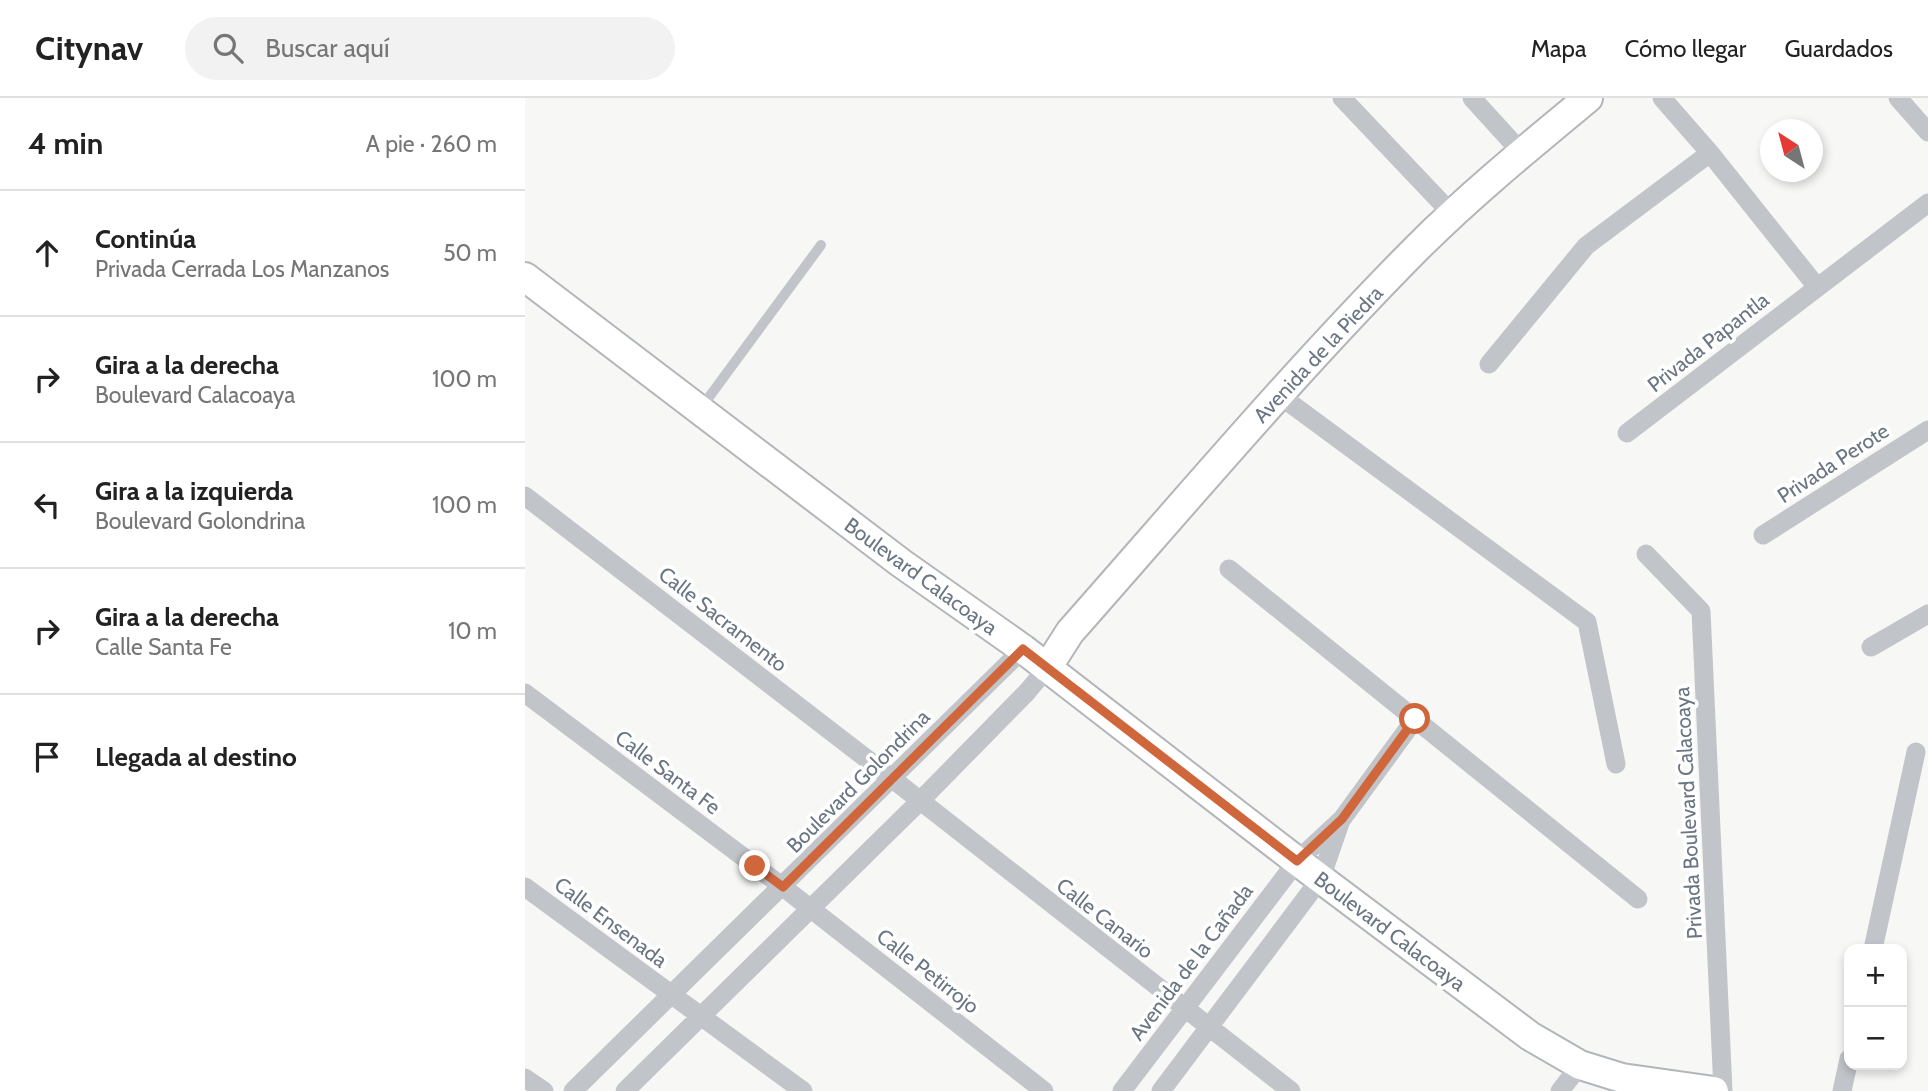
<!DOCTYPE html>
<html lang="es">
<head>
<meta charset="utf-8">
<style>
	body { margin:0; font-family:Cabin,sans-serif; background:#f2f2f2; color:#222 }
	.controls { position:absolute; right:21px; bottom:21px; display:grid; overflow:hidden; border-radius:14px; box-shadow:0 4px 10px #0003 }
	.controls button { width:63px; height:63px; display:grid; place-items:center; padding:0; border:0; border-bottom:2px solid #e0e0e0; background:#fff; color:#222; font:35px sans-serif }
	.compass { position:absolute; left:1235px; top:21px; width:63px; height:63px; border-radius:50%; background:#fff; box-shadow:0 4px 10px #0003; rotate:324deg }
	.stop { position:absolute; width:21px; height:21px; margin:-16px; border:5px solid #d0673c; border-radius:50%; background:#fff }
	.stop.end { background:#d0673c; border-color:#fff; box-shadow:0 2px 7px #0008 }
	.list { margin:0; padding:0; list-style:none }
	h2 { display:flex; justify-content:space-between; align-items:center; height:91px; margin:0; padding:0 28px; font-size:30px }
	h2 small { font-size:23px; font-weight:400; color:#767676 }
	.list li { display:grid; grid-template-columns:46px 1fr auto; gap:21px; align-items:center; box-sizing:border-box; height:126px; padding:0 28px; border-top:2px solid #e0e0e0 }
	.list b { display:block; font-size:26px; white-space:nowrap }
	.list p { margin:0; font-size:23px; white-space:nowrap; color:#767676 }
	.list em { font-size:23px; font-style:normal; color:#767676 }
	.icon { flex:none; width:38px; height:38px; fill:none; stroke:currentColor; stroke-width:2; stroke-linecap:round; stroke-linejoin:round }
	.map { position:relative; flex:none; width:1403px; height:993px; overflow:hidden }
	header { display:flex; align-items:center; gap:42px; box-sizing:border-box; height:98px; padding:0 35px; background:#fff; border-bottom:2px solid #e0e0e0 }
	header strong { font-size:33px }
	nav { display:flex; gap:38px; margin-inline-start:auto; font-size:24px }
	.search { width:490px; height:63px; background:#f2f2f2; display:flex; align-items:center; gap:18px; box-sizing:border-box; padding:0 24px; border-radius:38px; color:#767676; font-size:26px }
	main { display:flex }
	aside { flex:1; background:#fff }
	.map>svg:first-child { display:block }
</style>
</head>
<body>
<header>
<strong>Citynav</strong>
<div class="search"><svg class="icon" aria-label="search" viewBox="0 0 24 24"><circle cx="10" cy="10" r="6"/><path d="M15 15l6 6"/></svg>Buscar aquí</div>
<nav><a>Mapa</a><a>Cómo llegar</a><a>Guardados</a></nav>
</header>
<main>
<aside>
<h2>4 min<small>A pie · 260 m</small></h2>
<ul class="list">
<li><svg class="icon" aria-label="ahead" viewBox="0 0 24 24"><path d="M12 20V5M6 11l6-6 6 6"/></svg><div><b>Continúa</b><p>Privada Cerrada Los Manzanos</p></div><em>50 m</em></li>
<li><svg class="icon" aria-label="right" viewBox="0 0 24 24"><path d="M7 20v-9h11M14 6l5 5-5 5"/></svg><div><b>Gira a la derecha</b><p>Boulevard Calacoaya</p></div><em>100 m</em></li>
<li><svg class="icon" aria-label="left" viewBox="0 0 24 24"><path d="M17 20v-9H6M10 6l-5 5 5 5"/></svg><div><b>Gira a la izquierda</b><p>Boulevard Golondrina</p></div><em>100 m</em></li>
<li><svg class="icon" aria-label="right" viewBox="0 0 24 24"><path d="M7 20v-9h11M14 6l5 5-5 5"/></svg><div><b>Gira a la derecha</b><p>Calle Santa Fe</p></div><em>10 m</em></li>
<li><svg class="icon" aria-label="arrive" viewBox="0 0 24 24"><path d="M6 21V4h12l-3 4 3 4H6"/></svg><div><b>Llegada al destino</b></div></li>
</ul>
</aside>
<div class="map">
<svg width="1403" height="993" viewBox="0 0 1403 993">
	<rect width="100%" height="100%" fill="#f7f7f5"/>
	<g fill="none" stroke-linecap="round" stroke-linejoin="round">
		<g stroke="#b2b6bb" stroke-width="32">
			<path id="secondary" d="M0 179 376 465 498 551 772 763 1005 938 1055 967 1097 980 1189 993
				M522 570 545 534C659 405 770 273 891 151 945 97 1005 48 1063 0"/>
		</g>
		<path stroke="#c1c4c8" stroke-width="10" d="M176 310 296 147"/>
		<path stroke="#c1c4c8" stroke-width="19" d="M817 0 928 117
			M947 0 997 55
			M1137 0 1185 55 1292 189
			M1373 0 1403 34
			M964 266 1061 148 1185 55
			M754 297 1062 524 1091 666
			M1102 335 1403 105
			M0 398 351 668 766 993
			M1238 437 1403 332
			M1121 456 1176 513 1198 993
			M704 471 1113 801
			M1346 549 1403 516
			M0 595 258 789 519 993
			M0 789 278 993
			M1348 851 1391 654
			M0 980 19 993
			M48 993 498 551
			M100 993 395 703 502 594 522 570
			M597 993 772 763 817 721 890 621
			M636 993 796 780 815 725
			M1035 993 1055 967
			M1317 993 1324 961"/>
		<use href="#secondary" stroke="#fff" stroke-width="28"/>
	</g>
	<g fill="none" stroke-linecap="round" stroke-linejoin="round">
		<path stroke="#d0673c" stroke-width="9" d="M230 768 258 789 498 551 772 763 817 721 890 621"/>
	</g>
	<g text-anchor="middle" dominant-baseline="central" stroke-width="7" stroke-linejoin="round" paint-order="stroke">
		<g font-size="21" fill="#6a7683" stroke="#fff">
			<text transform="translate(1183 244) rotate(-38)">Privada Papantla</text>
			<text transform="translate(793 256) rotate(-47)">Avenida de la Piedra</text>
			<text transform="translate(1308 365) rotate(-33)">Privada Perote</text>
			<text transform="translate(396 478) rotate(36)">Boulevard Calacoaya</text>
			<text transform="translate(198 521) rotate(38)">Calle Sacramento</text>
			<text transform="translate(143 674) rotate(37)">Calle Santa Fe</text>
			<text transform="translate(333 683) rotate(-45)">Boulevard Golondrina</text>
			<text transform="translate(1163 715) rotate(-93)">Privada Boulevard Calacoaya</text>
			<text transform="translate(580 820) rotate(38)">Calle Canario</text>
			<text transform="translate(86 824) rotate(37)">Calle Ensenada</text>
			<text transform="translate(865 833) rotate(37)">Boulevard Calacoaya</text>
			<text transform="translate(666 864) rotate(-53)">Avenida de la Cañada</text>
			<text transform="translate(403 873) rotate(38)">Calle Petirrojo</text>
		</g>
	</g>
</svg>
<div class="controls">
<button>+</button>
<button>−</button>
</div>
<svg class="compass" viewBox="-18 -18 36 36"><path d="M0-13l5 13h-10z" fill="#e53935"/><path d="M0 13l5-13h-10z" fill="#767676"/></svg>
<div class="stop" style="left:890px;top:621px"></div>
<div class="stop end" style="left:230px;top:768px"></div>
</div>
</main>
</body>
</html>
